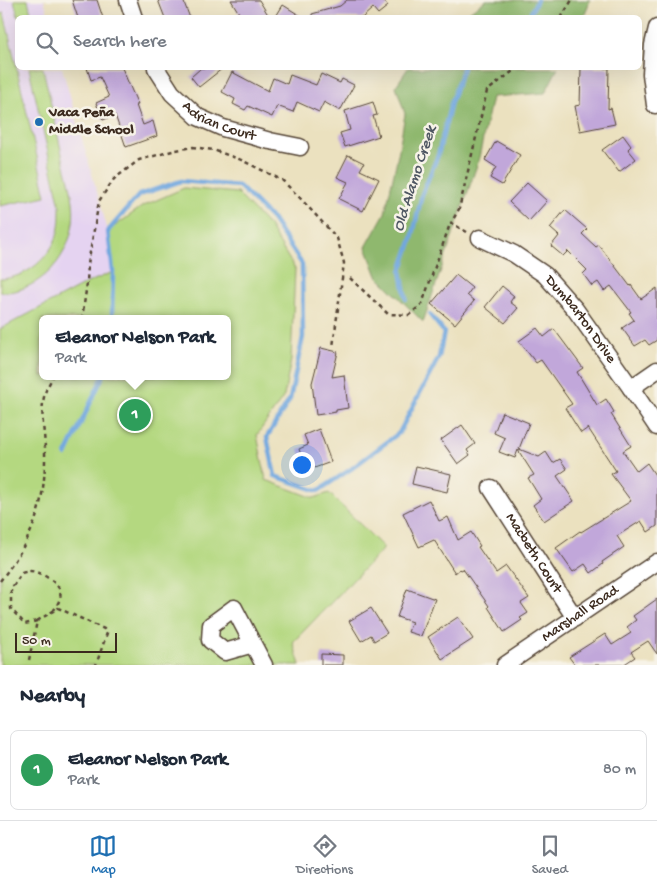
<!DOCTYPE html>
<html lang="en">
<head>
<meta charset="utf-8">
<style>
	body { margin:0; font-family:"Gochi Hand",sans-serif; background:#f2f2f3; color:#1f2937 }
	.scale { position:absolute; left:15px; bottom:12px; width:102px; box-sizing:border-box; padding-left:5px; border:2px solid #3b2a1e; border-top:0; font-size:14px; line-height:18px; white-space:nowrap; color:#3b2a1e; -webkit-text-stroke:4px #f7f3e8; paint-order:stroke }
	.you { position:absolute; left:301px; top:464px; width:18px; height:18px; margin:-12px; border:4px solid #fff; border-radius:50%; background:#1a73e8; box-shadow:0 0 0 8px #1a73e833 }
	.badge { display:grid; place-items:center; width:32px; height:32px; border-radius:50%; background:#1f6fb2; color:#fff; font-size:16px; font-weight:700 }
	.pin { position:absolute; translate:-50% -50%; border:2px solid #fff; box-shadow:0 1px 5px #0006 }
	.popup { position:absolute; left:39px; top:315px; width:192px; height:65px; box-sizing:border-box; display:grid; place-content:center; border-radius:8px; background:#fff; filter:drop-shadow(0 1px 4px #0005); font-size:16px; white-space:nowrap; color:#747a83 }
	.popup b { font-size:19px; color:#1f2937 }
	.popup::after { content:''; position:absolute; left:50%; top:100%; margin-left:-10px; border:10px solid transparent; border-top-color:#fff }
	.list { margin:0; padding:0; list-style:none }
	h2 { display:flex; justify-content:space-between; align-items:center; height:65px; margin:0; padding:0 20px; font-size:21px }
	h2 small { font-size:16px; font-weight:400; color:#747a83 }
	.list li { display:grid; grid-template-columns:32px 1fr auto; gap:15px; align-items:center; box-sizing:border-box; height:80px; margin:0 10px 10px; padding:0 10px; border:1px solid #e0e1e3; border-radius:8px }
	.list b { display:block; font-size:19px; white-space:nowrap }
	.list p { margin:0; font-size:16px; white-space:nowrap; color:#747a83 }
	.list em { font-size:16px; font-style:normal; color:#747a83 }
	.icon { flex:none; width:28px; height:28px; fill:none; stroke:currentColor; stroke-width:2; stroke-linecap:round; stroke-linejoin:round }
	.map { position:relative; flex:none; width:657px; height:665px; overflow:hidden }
	.search { position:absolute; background:#fff; box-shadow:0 5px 20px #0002; left:15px; right:15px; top:15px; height:55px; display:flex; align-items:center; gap:12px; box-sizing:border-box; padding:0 18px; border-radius:8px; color:#747a83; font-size:19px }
	.sheet { height:155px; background:#fff }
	nav { display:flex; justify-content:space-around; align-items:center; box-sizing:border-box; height:70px; border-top:1px solid #e0e1e3; background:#fff; font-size:14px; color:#747a83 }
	nav a { display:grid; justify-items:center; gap:2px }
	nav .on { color:#1f6fb2 }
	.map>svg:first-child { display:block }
</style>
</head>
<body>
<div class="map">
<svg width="657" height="665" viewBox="0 0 657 665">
	<rect width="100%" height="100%" fill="#f7f3e8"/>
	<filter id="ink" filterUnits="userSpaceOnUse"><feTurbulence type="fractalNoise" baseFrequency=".02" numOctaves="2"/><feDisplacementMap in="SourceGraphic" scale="10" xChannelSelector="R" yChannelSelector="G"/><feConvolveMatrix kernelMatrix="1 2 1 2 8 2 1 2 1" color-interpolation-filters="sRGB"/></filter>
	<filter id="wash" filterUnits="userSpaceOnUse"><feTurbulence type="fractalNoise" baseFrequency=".0096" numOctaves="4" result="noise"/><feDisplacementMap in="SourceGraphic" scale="20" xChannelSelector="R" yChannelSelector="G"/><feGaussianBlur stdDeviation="1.12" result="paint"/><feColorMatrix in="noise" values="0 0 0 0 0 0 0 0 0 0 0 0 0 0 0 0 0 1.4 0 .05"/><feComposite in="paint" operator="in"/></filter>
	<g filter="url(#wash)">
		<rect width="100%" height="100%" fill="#ebe1bf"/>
		<path fill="#e5d3f1" d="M0 0H44L49 17 18 18V68H62L108 231 113 271 87 283 0 329Z"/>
		<path fill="#b4d880" stroke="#78814f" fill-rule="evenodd" d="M14 0H28L32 17H18Z
			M4 13 46 196 0 206V14Z
			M29 68H43C49 95 55 122 61 150 65 167 71 185 73 202 78 241 54 281 15 291 10 292 5 292 0 292V279C27 278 50 258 58 233 60 224 60 215 60 206Z
			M184 188 237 193 269 226 295 269 291 360 284 396 257 435 266 480 314 498 329 493 384 548 293 642 300 665H0V329L87 283 113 272 108 231 143 206ZM42 319H228V376H42Z"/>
		<path fill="#8fb86e" stroke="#657146" d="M486 0H590L584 17H462Z
			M408 68H558L545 93 492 97 478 162 423 322 377 276 366 247 385 213 398 155 405 114 396 86Z"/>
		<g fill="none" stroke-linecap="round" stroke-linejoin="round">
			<path stroke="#71a7df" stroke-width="4.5" d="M528 18 537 0
				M406 299 401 271 412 239 422 194 438 155 451 102 463 68
				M112 319 113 271 108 231 139 195 181 181 239 186 272 219 302 264 303 337 290 399 267 437 275 476 318 491 351 469 399 433 439 357 444 332 430 315
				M66 455 103 376"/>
		</g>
		<g id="blocks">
			<path fill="#c1a7da" d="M72 0H97L103 18H78Z
				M158 0H183L190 18H165Z
				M231 0H259L270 18H242Z
				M347 0H383L388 6 378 14 373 8 362 18H312V14L340 6Z
				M283 5 304 18H275Z
				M87 68H122L138 105H136L143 125 153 121 157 136 126 147 115 115 103 120 96 103 109 97 100 77 91 80Z
				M201 68H223L199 87 191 77Z
				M581 68H609L608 109 611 108 615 124 580 131 575 106 580 105Z
				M232 72 268 91 273 78 287 84 290 75 316 85 321 74 340 83 342 79 354 85 340 111 324 102 319 112 297 102 293 112 277 106 272 117 248 106 245 110 233 104 235 99 222 92Z
				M373 102 377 115 373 116 379 136 345 147 340 133 350 130 345 111Z
				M623 135 631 146 628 149 636 159 619 172 602 150Z
				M496 141 520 155 502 185 490 178 496 167 485 160Z
				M348 155 364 163 360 170 379 179 363 211 339 199 348 182 337 177Z
				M527 183 547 201 529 221 509 202Z
				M565 210 587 229 582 234 596 247 599 245 630 286 631 285 641 299 657 288V340L649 345 645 340 635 346 622 328 634 320 629 313 631 312 611 286 604 291 598 282 592 286 583 274 587 270 568 251 563 256 551 246 559 236 550 228Z
				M456 275 472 288 467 295 474 301 455 324 431 304Z
				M502 286 514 296 510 302 518 308 505 323 485 307Z
				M537 328 544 337 554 329 583 368 577 372 597 405 606 399 614 412 611 414 631 446 623 451 637 471 647 463 657 478V526L648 532 641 521 617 536 624 547 602 562 603 564 591 573 585 564 573 572 556 548 580 531 581 532 631 501 611 474 616 471 588 428 581 433 565 408 572 404 541 360 536 363 519 341Z
				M321 348 338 352 332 377 344 375 348 408 336 410V412L316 415 312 383Z
				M502 412 529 423 519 449 539 457 546 452 553 463 560 459 567 469 557 476 574 501 544 521 533 505 541 499 528 478 534 475 518 450 515 458 499 452 505 438 494 433Z
				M462 425 475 444 467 450 470 455 458 464 441 440Z
				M319 429 331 462 306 471 299 449 308 445 304 435Z
				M416 466 451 474 447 492 412 484Z
				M429 500 439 521 448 517 458 540 471 532 480 546 478 547 496 573 506 566 529 598 521 603 528 613 520 618 522 620 504 632 488 607 489 606 463 569 461 570 460 569 455 573 434 540 419 547 403 513Z
				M407 589 435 599 421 636 408 632 412 622 397 617Z
				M657 599V654L648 641 631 652 635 657 623 665H575L569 657 605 634 612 645 631 633 627 627 636 620 633 616Z
				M371 608 387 633 374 641 371 635 361 641 349 621Z
				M458 617 473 639 442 659 428 637Z
				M321 654 343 655V665H321Z"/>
		</g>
	</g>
	<g filter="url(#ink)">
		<use href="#blocks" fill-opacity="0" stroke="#554536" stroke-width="1"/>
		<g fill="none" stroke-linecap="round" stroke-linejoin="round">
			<g stroke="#554536" stroke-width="19">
				<g id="minor">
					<path d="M128 0 134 18"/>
					<path id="s1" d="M156 68 172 93 198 117 223 128 270 141 300 147"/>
					<path d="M655 105 651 74 653 45 657 28"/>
					<path id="s2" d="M480 238 514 254 545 275 575 309 631 388 657 427"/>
					<path d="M631 388 657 370"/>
					<path id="s3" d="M491 488 575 618"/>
					<path d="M253 644 225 652 210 640 211 625 234 608 264 665"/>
					<path id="s4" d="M505 665 657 562"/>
				</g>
			</g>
			<path stroke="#554536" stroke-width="2.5" stroke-dasharray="4 4" stroke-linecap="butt" d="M561 18 572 0
				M467 232 451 223 459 209 487 91 517 68
				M350 278 388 314 409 315 422 304 450 224
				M82 319 87 283 88 264 99 201 114 179 139 160 176 150 193 147 213 150 239 159 282 180 299 197 337 238 344 263 333 347
				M0 581C33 539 46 504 45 450 45 433 40 415 44 397 45 390 50 383 53 376
				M37 621 25 624 11 609V589L22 573C25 572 27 571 30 571 39 571 58 582 60 591 62 598 57 605 54 610
				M29 660 37 621 58 608 104 629 107 633 96 665"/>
			<use href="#minor" stroke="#fff" stroke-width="16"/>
		</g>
	</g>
	<circle fill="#1f6fb2" stroke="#f7f3e8" stroke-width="2" cx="39" cy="122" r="5"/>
	<g text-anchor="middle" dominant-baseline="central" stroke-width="5" stroke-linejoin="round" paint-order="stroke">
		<g font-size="15" font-weight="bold" fill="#3b2a1e" stroke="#f7f3e8" text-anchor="start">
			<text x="49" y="113">Vaca Peña<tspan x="49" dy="17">Middle School</tspan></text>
		</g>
		<g font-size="15" fill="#3b2a1e" stroke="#f7f3e8">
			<text stroke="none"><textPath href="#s1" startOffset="86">Adrian Court</textPath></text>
			<text stroke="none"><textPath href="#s2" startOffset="132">Dumbarton Drive</textPath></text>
			<text stroke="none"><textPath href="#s3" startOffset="78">Macbeth Court</textPath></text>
			<text stroke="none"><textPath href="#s4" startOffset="91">Marshall Road</textPath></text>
		</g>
		<g font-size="16" font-style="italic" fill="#4e5662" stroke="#f7f3e8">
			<text transform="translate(416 179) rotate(-72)">Old Alamo Creek</text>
		</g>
	</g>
</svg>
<div class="scale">50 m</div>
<div class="you"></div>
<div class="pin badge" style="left:135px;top:415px;background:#2e9e5b">1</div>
<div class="popup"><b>Eleanor Nelson Park</b>Park</div>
<div class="search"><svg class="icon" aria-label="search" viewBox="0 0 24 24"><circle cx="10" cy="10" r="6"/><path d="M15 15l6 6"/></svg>Search here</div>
</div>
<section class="sheet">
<h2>Nearby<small></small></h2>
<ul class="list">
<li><span class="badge" style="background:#2e9e5b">1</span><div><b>Eleanor Nelson Park</b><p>Park</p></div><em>80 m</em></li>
</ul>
</section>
<nav>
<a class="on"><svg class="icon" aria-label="map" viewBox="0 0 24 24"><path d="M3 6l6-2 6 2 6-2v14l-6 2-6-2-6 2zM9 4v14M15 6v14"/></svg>Map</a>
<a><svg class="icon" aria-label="directions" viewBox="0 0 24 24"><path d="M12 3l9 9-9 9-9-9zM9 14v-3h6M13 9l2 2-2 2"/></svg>Directions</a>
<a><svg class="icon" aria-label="saved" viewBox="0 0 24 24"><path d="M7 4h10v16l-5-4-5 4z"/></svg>Saved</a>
</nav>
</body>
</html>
